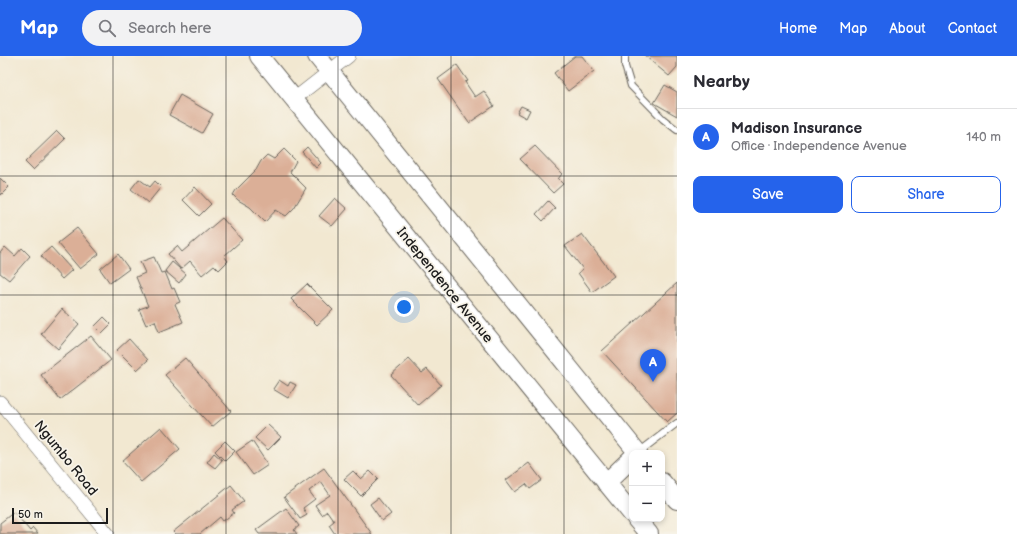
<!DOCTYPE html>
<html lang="en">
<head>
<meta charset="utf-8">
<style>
	body { margin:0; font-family:"Balsamiq Sans",sans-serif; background:#f2f2f3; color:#2b2b33 }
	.controls { position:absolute; right:12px; bottom:12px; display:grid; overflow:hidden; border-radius:8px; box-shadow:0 2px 6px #0003 }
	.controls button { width:36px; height:36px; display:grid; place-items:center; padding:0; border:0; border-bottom:1px solid #e1e1e2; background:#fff; color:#2b2b33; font:20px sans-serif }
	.scale { position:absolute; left:12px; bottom:10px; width:96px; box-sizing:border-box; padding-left:4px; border:2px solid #1c1c1c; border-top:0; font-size:11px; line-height:14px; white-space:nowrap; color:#1c1c1c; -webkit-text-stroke:3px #f7f3e8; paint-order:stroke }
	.you { position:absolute; left:404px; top:251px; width:14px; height:14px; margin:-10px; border:3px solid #fff; border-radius:50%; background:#1a73e8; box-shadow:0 0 0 6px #1a73e833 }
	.badge { display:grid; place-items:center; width:26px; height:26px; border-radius:50%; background:#2563eb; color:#fff; font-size:13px; font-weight:700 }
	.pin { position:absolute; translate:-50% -33px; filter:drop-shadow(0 1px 2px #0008) }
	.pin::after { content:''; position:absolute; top:21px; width:14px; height:12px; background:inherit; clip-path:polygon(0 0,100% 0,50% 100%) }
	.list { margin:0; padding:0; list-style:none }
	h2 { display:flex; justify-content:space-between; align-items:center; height:52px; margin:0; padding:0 16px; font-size:17px }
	h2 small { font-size:13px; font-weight:400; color:#7c7c81 }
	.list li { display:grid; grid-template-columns:26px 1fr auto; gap:12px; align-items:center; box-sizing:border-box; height:56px; padding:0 16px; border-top:1px solid #e1e1e2 }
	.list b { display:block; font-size:15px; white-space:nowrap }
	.list p { margin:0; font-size:13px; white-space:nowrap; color:#7c7c81 }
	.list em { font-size:13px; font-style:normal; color:#7c7c81 }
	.actions { display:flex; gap:8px; padding:12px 16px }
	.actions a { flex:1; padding:9px 0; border:1px solid #2563eb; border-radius:8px; text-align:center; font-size:14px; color:#2563eb }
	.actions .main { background:#2563eb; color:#fff }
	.icon { flex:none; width:22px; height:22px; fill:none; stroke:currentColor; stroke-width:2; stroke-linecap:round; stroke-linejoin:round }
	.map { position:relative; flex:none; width:677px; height:478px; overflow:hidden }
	header { display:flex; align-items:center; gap:24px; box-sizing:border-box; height:56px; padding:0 20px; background:#2563eb; color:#fff }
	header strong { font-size:19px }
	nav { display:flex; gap:22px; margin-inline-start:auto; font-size:14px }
	.search { width:280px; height:36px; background:#f2f2f3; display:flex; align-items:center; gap:10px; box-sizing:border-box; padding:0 14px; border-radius:22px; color:#7c7c81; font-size:15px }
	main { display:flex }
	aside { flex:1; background:#fff }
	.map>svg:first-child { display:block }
</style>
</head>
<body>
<header>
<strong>Map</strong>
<div class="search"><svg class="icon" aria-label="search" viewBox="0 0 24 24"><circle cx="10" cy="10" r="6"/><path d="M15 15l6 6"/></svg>Search here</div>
<nav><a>Home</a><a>Map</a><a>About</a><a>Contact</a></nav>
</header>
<main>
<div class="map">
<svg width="677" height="478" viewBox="0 0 677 478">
	<rect width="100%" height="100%" fill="#f7f3e8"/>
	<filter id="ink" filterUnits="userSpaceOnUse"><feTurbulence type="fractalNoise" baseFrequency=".025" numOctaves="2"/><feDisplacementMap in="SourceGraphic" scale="8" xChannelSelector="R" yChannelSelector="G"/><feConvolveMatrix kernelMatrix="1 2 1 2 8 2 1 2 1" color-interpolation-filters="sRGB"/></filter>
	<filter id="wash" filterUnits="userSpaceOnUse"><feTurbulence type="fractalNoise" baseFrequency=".012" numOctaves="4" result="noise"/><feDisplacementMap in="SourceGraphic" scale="16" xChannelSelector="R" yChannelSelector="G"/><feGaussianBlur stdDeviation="0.9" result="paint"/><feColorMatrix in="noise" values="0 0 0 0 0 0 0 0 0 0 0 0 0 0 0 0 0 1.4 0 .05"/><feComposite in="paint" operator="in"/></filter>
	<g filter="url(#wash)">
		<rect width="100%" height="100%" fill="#f2e8d1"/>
		<g id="blocks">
			<path fill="#dbaf97" d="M575 0H582L594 15 568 35 554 17Z
				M645 0H677V11L669 20Z
				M457 9 468 25 465 26 475 41 484 35 494 50 469 67 438 23Z
				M665 29 677 36V60L654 47Z
				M180 39 213 58 202 77 169 59Z
				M521 50 530 54 526 62 517 57Z
				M57 75 65 83 33 114 25 106Z
				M535 90 562 118 558 123 563 128 553 137 520 103Z
				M307 91 321 107 316 112 302 96Z
				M284 93 296 105 290 116 306 132 294 152 286 160 276 154 265 166 250 151 238 144 233 139 236 134 256 114 261 105 267 99 274 103Z
				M0 122 9 131 0 140Z
				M139 123 150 131 155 125 161 131 148 147 131 133Z
				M195 131 211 148 199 160 183 144Z
				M335 142 347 153 332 170 319 160Z
				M548 145 555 152 543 165 536 158Z
				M222 162 242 184 224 200 228 205 219 214 214 209 202 219 190 205 181 213 168 198 177 190 182 196Z
				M77 172 99 198 80 213 58 187Z
				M582 178 614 220 592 236 578 217 583 213 565 190Z
				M5 191 15 200 22 192 30 200 9 224 0 217V197Z
				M51 191 72 214 62 223 41 200Z
				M118 198 129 213 110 227 100 213Z
				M154 201 161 217 165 216 172 233 174 232 180 246 175 248 183 266 159 276 155 265 146 269 139 253 148 250 136 221 145 217 140 206Z
				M172 206 186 218 179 227 165 215Z
				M677 227V357L667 366 602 295Z
				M307 228 333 254 317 269 291 243Z
				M62 253 79 268 58 293 41 278Z
				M104 261 111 268 102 277 95 270Z
				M91 280 111 304 60 344 41 319Z
				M129 283 148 304 137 314 117 294Z
				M185 302 231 355 212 371 165 319Z
				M409 303 422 317 427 313 441 329 418 349 391 319Z
				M279 324 288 330 290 326 296 329 288 342 273 333Z
				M268 369 281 381 268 394 255 382Z
				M161 371 180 393 141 426 122 405Z
				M225 385 235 395 225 405 215 395Z
				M252 385 268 409 253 419 236 396Z
				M214 397 222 404 215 412 207 406Z
				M529 407 542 424 530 433 526 428 515 436 506 424Z
				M324 412 372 478H335L329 469 334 465 327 455 322 459 315 449 330 439 321 426 309 435 315 443 303 452 307 459 300 463 284 441Z
				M353 415 361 423 370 415 378 423 361 440 344 423Z
				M231 429 244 445 232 454 234 457 223 465 220 461 200 478H175L173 476Z
				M378 442 391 458 382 465 370 448Z
				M286 452 299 470 294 474 297 478H259L256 474Z
				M14 456 30 475 33 472 38 478H0V467Z"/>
		</g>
	</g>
	<g filter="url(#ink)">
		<use href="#blocks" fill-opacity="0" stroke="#67635b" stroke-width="1"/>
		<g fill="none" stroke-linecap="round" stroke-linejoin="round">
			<g stroke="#67635b" stroke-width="8">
				<path id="service" d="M625 0V10L631 30 663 63 677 74
					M639 396 677 367"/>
			</g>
			<g stroke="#67635b" stroke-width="14">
				<path id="minor" d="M294 43 349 0
					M0 346 108 478"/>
			</g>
			<g stroke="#67635b" stroke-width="20">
				<path id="secondary" d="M259 0 632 458
					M317 0 638 397
					M662 426 677 444
					M606 427 632 402
					M636 463 649 478"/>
			</g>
			<use href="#service" stroke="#fff" stroke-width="6"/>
			<use href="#minor" stroke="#fff" stroke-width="13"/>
			<use href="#secondary" stroke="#fff" stroke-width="18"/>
		</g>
	</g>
	<path fill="none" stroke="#1c1c1c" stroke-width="1" stroke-opacity="0.55" d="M113 0V478M226 0V478M338 0V478M451 0V478M564 0V478M0 120H677M0 239H677M0 358H677"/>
	<g text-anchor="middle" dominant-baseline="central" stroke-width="3.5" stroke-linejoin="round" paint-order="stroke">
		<g font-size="14" fill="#1c1c1c" stroke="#f7f3e8">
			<text transform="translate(445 229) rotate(51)">Independence Avenue</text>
			<text transform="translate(66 402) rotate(51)">Ngumbo Road</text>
		</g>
	</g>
</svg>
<div class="controls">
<button>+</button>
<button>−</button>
</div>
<div class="scale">50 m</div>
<div class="you"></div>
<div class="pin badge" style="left:653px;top:326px">A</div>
</div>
<aside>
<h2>Nearby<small></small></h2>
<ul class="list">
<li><span class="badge">A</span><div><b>Madison Insurance</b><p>Office · Independence Avenue</p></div><em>140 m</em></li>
</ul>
<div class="actions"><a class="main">Save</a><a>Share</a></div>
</aside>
</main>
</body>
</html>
